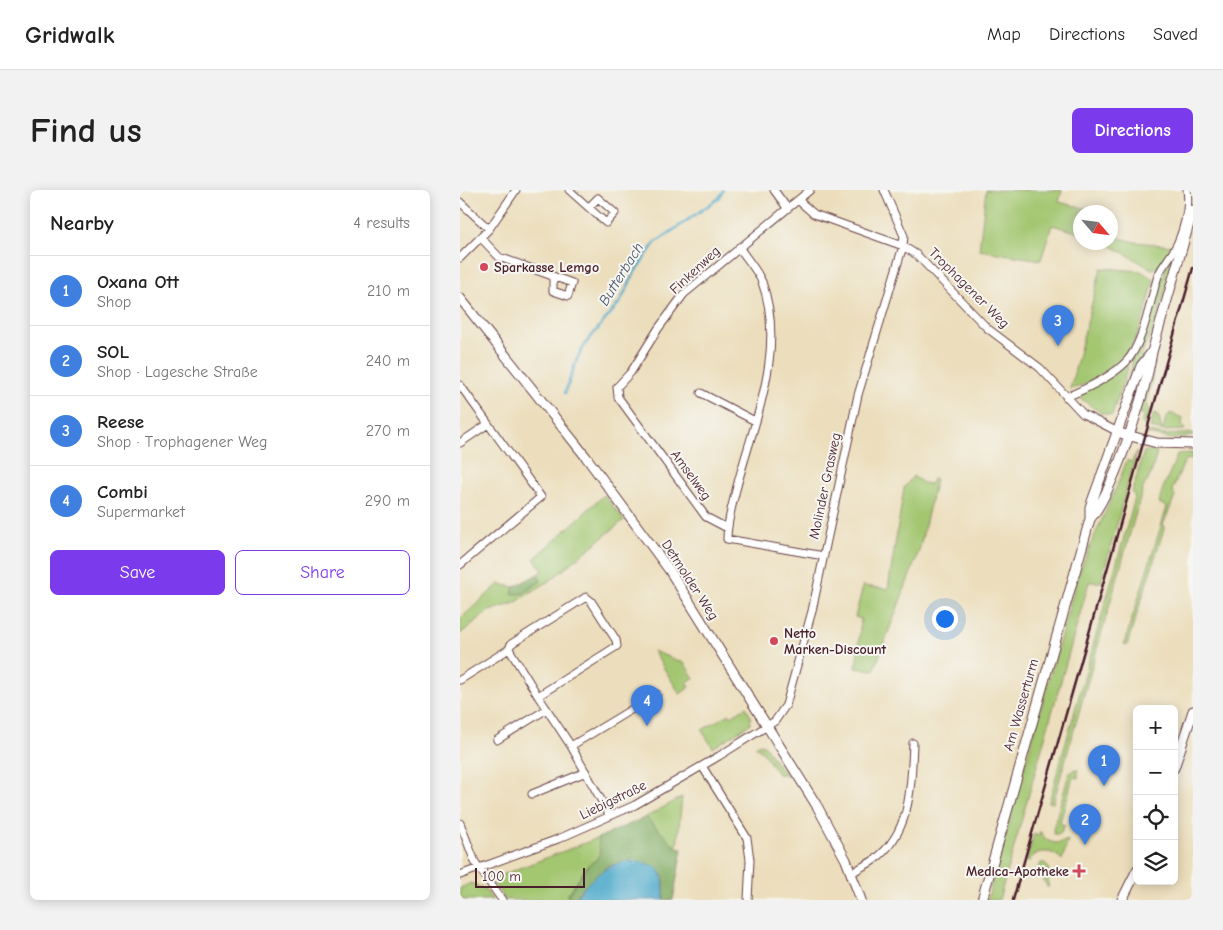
<!DOCTYPE html>
<html lang="en">
<head>
<meta charset="utf-8">
<style>
	body { margin:0; font-family:"Comic Neue",sans-serif; background:#f2f2f2; color:#222 }
	.controls { position:absolute; right:15px; bottom:15px; display:grid; overflow:hidden; border-radius:8px; box-shadow:0 2px 12px #0003 }
	.controls button { width:45px; height:45px; display:grid; place-items:center; padding:0; border:0; border-bottom:1px solid #e0e0e0; background:#fff; color:#222; font:25px sans-serif }
	.compass { position:absolute; left:613px; top:15px; width:45px; height:45px; border-radius:50%; background:#fff; box-shadow:0 2px 12px #0003; rotate:118deg }
	.scale { position:absolute; left:15px; bottom:12px; width:110px; box-sizing:border-box; padding-left:5px; border:2px solid #4a1f2b; border-top:0; font-size:14px; line-height:18px; white-space:nowrap; color:#4a1f2b; -webkit-text-stroke:4px #f6f6f2; paint-order:stroke }
	.you { position:absolute; left:484px; top:428px; width:18px; height:18px; margin:-12px; border:4px solid #fff; border-radius:50%; background:#1a73e8; box-shadow:0 0 0 8px #1a73e833 }
	.badge { display:grid; place-items:center; width:32px; height:32px; border-radius:50%; background:#7c3aed; color:#fff; font-size:16px; font-weight:700 }
	.pin { position:absolute; translate:-50% -41px; filter:drop-shadow(0 1px 2px #0008) }
	.pin::after { content:''; position:absolute; top:26px; width:18px; height:15px; background:inherit; clip-path:polygon(0 0,100% 0,50% 100%) }
	.list { margin:0; padding:0; list-style:none }
	h2 { display:flex; justify-content:space-between; align-items:center; height:65px; margin:0; padding:0 20px; font-size:21px }
	h2 small { font-size:16px; font-weight:400; color:#767676 }
	.list li { display:grid; grid-template-columns:32px 1fr auto; gap:15px; align-items:center; box-sizing:border-box; height:70px; padding:0 20px; border-top:1px solid #e0e0e0 }
	.list b { display:block; font-size:19px; white-space:nowrap }
	.list p { margin:0; font-size:16px; white-space:nowrap; color:#767676 }
	.list em { font-size:16px; font-style:normal; color:#767676 }
	.actions { display:flex; gap:10px; padding:15px 20px }
	.actions a { flex:1; padding:11px 0; border:1px solid #7c3aed; border-radius:8px; text-align:center; font-size:18px; color:#7c3aed }
	.actions .main { background:#7c3aed; color:#fff }
	.icon { flex:none; width:28px; height:28px; fill:none; stroke:currentColor; stroke-width:2; stroke-linecap:round; stroke-linejoin:round }
	.map { position:relative; flex:none; width:733px; height:710px; overflow:hidden; border-radius:8px }
	header { display:flex; align-items:center; gap:30px; box-sizing:border-box; height:70px; padding:0 25px; background:#fff; border-bottom:1px solid #e0e0e0 }
	header strong { font-size:24px }
	nav { display:flex; gap:28px; margin-inline-start:auto; font-size:18px }
	.intro { display:flex; align-items:center; justify-content:space-between; box-sizing:border-box; height:120px; padding:0 30px }
	h1 { margin:0; font-size:35px }
	.button { padding:12px 22px; border-radius:8px; background:#7c3aed; color:#fff; font-size:18px; font-weight:700 }
	main { display:flex; gap:30px; padding:0 30px }
	aside { flex:1; background:#fff; border-radius:8px; box-shadow:0 2px 12px #0003 }
	.map>svg:first-child { display:block }
</style>
</head>
<body>
<header>
<strong>Gridwalk</strong>
<nav><a>Map</a><a>Directions</a><a>Saved</a></nav>
</header>
<div class="intro"><h1>Find us</h1><a class="button">Directions</a></div>
<main>
<aside>
<h2>Nearby<small>4 results</small></h2>
<ul class="list">
<li><span class="badge" style="background:#3f7fe0">1</span><div><b>Oxana Ott</b><p>Shop</p></div><em>210 m</em></li>
<li><span class="badge" style="background:#3f7fe0">2</span><div><b>SOL</b><p>Shop · Lagesche Straße</p></div><em>240 m</em></li>
<li><span class="badge" style="background:#3f7fe0">3</span><div><b>Reese</b><p>Shop · Trophagener Weg</p></div><em>270 m</em></li>
<li><span class="badge" style="background:#3f7fe0">4</span><div><b>Combi</b><p>Supermarket</p></div><em>290 m</em></li>
</ul>
<div class="actions"><a class="main">Save</a><a>Share</a></div>
</aside>
<div class="map">
<svg width="733" height="710" viewBox="0 0 733 710">
	<rect width="100%" height="100%" fill="#f6f6f2"/>
	<filter id="ink" filterUnits="userSpaceOnUse"><feTurbulence type="fractalNoise" baseFrequency=".02" numOctaves="2"/><feDisplacementMap in="SourceGraphic" scale="10" xChannelSelector="R" yChannelSelector="G"/><feConvolveMatrix kernelMatrix="1 2 1 2 8 2 1 2 1" color-interpolation-filters="sRGB"/></filter>
	<filter id="wash" filterUnits="userSpaceOnUse"><feTurbulence type="fractalNoise" baseFrequency=".0096" numOctaves="4" result="noise"/><feDisplacementMap in="SourceGraphic" scale="20" xChannelSelector="R" yChannelSelector="G"/><feGaussianBlur stdDeviation="1.12" result="paint"/><feColorMatrix in="noise" values="0 0 0 0 0 0 0 0 0 0 0 0 0 0 0 0 0 1.4 0 .05"/><feComposite in="paint" operator="in"/></filter>
	<g filter="url(#wash)">
		<rect width="100%" height="100%" fill="#ecdebc"/>
		<path fill="#a3c66f" stroke="#76724d" d="M526 0H602L599 12 639 22H620V43L592 35 581 70 519 60Z
			M651 46 675 52 713 56 698 77 692 79 648 54Z
			M717 59 695 136 683 161 664 216 660 214 672 178 671 170 689 133 707 74Z
			M641 78 681 81 694 90C682 135 677 169 631 190 625 194 617 198 610 199Z
			M667 175 668 178 652 225 641 223 621 209V203Z
			M693 179 692 191 685 213 690 220 686 237 682 233 683 224 679 223Z
			M694 223 698 225 702 239H704L705 230 710 223 723 228 722 235 725 240 704 241 690 238Z
			M688 242 705 245 733 243V246L712 249 687 244Z
			M684 261 697 262 691 284 683 298 593 613 589 612 675 308 672 302Z
			M677 262 641 392H629L539 710H527L616 392C630 350 652 312 667 270L671 272Z
			M733 263V269L725 270 712 300 715 306 703 335 705 336 667 455 664 454 707 317 699 313C702 295 712 281 717 264Z
			M453 286 463 293 471 294 473 289H476L459 361 414 480 396 478 401 429 395 427 403 396 428 399 444 298Z
			M144 305 164 330 92 389 55 413 29 421 0 444V429L39 394 54 397 53 404 81 390 78 384 83 380 74 369Z
			M193 461 224 473 234 488 227 492 230 497 220 504Z
			M286 517 291 527 290 534 253 558 242 540 269 524 271 526Z
			M301 554 305 556 319 577 327 584H318L302 561 295 556Z
			M615 579 618 580V588L613 587 600 633 605 635 600 644H594L593 639 609 584Z
			M222 607 217 658 186 627Z
			M580 641C587 654 596 655 608 650L602 670C592 659 577 659 569 671H566L574 644 579 646Z
			M138 648 141 663 136 670 128 675 107 706 114 710H45L31 689Z
			M581 673H585L589 678 588 698 578 680Z
			M11 693 25 699 32 710H0V698Z"/>
		<path fill="#82ab62" stroke="#666546" d="M78 384 81 391 63 404H52L54 397Z
			M186 627 216 658 222 659 213 710H204V686L149 675 119 702 115 710 107 706 128 675 136 670 140 663 138 648Z"/>
		<path fill="#4ca8ca" stroke="#4b647a" d="M170 671C202 674 204 679 204 710H115C127 690 147 673 170 671Z"/>
		<g fill="none" stroke-linecap="round" stroke-linejoin="round">
			<path stroke="#4ca8ca" stroke-width="2.5" d="M105 203 117 169 126 153 160 112 176 80 195 53 259 8 263 0"/>
		</g>
	</g>
	<g filter="url(#ink)">
		<g fill="none" stroke-linecap="round" stroke-linejoin="round">
			<g stroke="#623c41" stroke-width="9">
				<path id="minor" d="M109 0 146 33 155 23 138 8 129 17
					M314 0 327 18
					M338 10 354 24 443 56 457 65 527 138 580 178 623 224 658 242
					M0 12 29 39
					M21 48 39 67 112 93 108 106 93 101V87
					M279 57C286 68 297 80 302 92 327 161 293 233 276 300 272 316 267 332 267 349L364 366
					M0 68 29 39 56 0
					M0 195 81 307 0 375
					M241 203 295 231
					M606 207C626 199 651 187 666 172 684 153 690 110 698 86 702 76 709 69 714 60 723 44 730 18 727 0
					M0 253 28 234
					M267 338 246 327 158 207 157 197 171 182 198 139 224 104 350 0
					M0 490 49 459
					M78 506 49 459 51 454 126 407 131 411 156 450 157 456 78 506 111 556 150 626
					M37 550 87 519
					M111 556 197 504
					M242 576 287 648 290 670 288 710
					M72 604 126 582
					M0 633 15 672 42 710
					M391 684C398 678 407 675 414 670 452 642 451 595 453 553
					M0 685 98 649 175 615 259 566 315 531 326 515 352 421 398 205 443 56 444 46 424 0"/>
			</g>
			<g stroke="#623c41" stroke-width="11">
				<path id="tertiary" d="M0 108 126 267 210 381 357 616 386 670 401 710
					M663 244 697 253 733 254
					M630 329C654 301 686 200 692 162L733 20
					M714 578 733 521
					M522 710 630 329V317L681 176 692 162
					M662 710 677 680"/>
			</g>
			<use href="#minor" stroke="#fff" stroke-width="7"/>
			<use href="#tertiary" stroke="#fff" stroke-width="9"/>
			<path stroke="#4a1f2b" stroke-width="2.5" d="M553 710 733 78"/>
		</g>
	</g>
	<g fill="#d1495b" stroke="#f6f6f2" stroke-width="2">
		<circle cx="24" cy="77" r="5"/>
		<circle cx="314" cy="451" r="5"/>
		<path d="M616.5 673.5h5v5h5v5h-5v5h-5v-5h-5v-5h5z"/>
	</g>
	<g text-anchor="middle" dominant-baseline="central" stroke-width="4" stroke-linejoin="round" paint-order="stroke">
		<g font-size="14" font-weight="bold" fill="#4a1f2b" stroke="#f6f6f2" text-anchor="start">
			<text x="34" y="77">Sparkasse Lemgo</text>
			<text x="324" y="443">Netto<tspan x="324" dy="16">Marken-Discount</tspan></text>
			<text x="609" y="681" text-anchor="end">Medica-Apotheke</text>
		</g>
		<g font-size="14" fill="#4a1f2b" stroke="#f6f6f2">
			<text transform="translate(235 80) rotate(-43)">Finkenweg</text>
			<text transform="translate(509 98) rotate(45)">Trophagener Weg</text>
			<text transform="translate(231 285) rotate(54)">Amselweg</text>
			<text transform="translate(365 296) rotate(-78)">Molinder Grasweg</text>
			<text transform="translate(230 390) rotate(57)">Detmolder Weg</text>
			<text transform="translate(561 515) rotate(-74)">Am Wasserturm</text>
			<text transform="translate(153 610) rotate(-26)">Liebigstraße</text>
		</g>
		<g font-size="15" font-style="italic" fill="#4b566b" stroke="#f6f6f2">
			<text transform="translate(161 84) rotate(-58)">Butterbach</text>
		</g>
	</g>
</svg>
<div class="controls">
<button>+</button>
<button>−</button>
<button><svg class="icon" aria-label="locate" viewBox="0 0 24 24"><circle cx="12" cy="12" r="6"/><path d="M12 2v4M12 18v4M2 12h4M18 12h4"/></svg></button>
<button><svg class="icon" aria-label="layers" viewBox="0 0 24 24"><path d="M12 4l9 5-9 5-9-5zM3 14l9 5 9-5"/></svg></button>
</div>
<svg class="compass" viewBox="-18 -18 36 36"><path d="M0-13l5 13h-10z" fill="#e53935"/><path d="M0 13l5-13h-10z" fill="#767676"/></svg>
<div class="scale">100 m</div>
<div class="you"></div>
<div class="pin badge" style="left:644px;top:596px;background:#3f7fe0">1</div>
<div class="pin badge" style="left:625px;top:655px;background:#3f7fe0">2</div>
<div class="pin badge" style="left:598px;top:156px;background:#3f7fe0">3</div>
<div class="pin badge" style="left:187px;top:536px;background:#3f7fe0">4</div>
</div>
</main>
</body>
</html>
